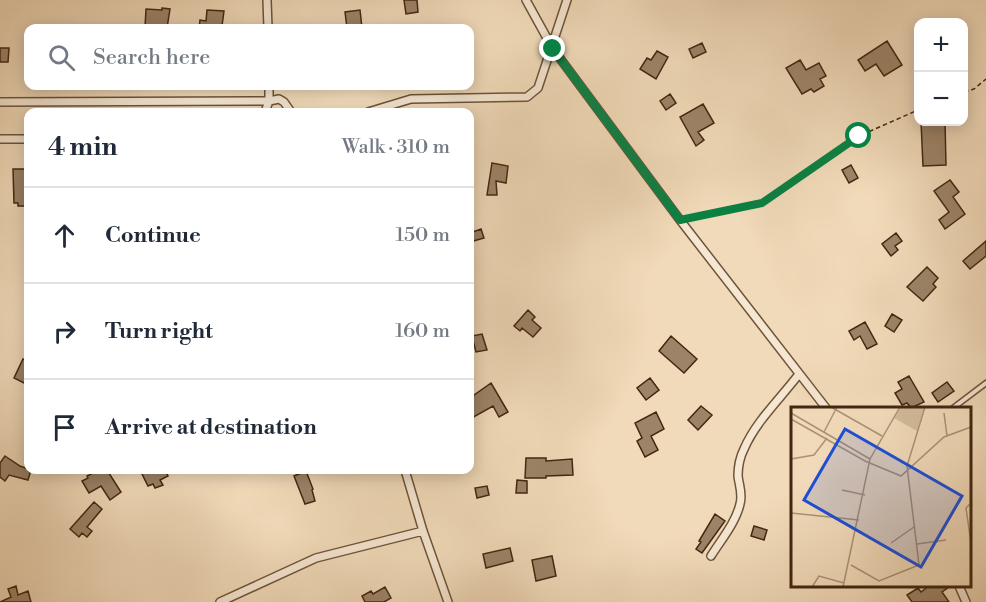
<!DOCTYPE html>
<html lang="en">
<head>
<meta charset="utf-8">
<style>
	body { margin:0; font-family:"Libre Bodoni",serif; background:#f2f2f3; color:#1f2937 }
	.controls { position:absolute; right:18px; top:18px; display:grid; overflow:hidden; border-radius:12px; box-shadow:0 3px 15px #0003 }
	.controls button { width:54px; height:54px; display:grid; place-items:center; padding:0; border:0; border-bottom:2px solid #e0e1e3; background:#fff; color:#1f2937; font:30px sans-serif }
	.stop { position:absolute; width:18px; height:18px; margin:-14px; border:4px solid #0b8043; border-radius:50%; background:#fff }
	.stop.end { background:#0b8043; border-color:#fff; box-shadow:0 2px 6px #0008 }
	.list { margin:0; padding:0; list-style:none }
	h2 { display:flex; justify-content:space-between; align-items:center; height:78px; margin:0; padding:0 24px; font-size:26px }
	h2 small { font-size:20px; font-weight:400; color:#747a83 }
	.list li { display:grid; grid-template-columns:39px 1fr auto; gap:18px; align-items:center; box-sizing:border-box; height:96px; padding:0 24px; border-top:2px solid #e0e1e3 }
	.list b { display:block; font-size:22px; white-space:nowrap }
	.list em { font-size:20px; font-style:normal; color:#747a83 }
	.icon { flex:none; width:33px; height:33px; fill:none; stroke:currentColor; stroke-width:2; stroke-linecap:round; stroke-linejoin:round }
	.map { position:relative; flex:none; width:986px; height:602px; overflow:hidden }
	.search { position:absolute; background:#fff; box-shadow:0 3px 15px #0003; left:24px; top:24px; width:450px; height:66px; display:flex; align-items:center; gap:15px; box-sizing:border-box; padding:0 21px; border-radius:12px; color:#747a83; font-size:22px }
	.panel { position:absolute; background:#fff; box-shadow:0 3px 15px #0003; left:24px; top:108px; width:450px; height:366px; border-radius:12px }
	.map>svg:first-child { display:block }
</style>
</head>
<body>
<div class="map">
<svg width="986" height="602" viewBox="0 0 986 602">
	<rect width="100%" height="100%" fill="#f1dab9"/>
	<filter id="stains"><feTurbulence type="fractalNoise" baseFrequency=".00333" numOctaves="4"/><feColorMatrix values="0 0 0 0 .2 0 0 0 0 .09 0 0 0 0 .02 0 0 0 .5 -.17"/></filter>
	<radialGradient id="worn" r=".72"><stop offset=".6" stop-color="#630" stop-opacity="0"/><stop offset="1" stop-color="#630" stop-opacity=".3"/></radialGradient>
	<path fill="#9d8468" stroke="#422711" stroke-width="1.5" d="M404 0H417L418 12 406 14Z
		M162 8 170 9 167 28 145 27 146 9 162 10Z
		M207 10 224 11 222 26H216V28H199L200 20 206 21Z
		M360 10 362 28H347L345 12Z
		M887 41 902 65 884 76 876 64 865 71 858 60Z
		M702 43 706 52 693 58 689 49Z
		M0 48H9L8 62H0Z
		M657 51 668 57 656 79 640 69 647 58 651 60Z
		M800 60 806 70 819 63 826 76 820 79 824 86 814 92 811 89 802 94 786 68Z
		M670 94 676 103 666 110 660 101Z
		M703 104 714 123 698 132 704 140 696 146 680 117Z
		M921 122H945L946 165 923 166Z
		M492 163 508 166 506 183 496 181 497 195H487Z
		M851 165 858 178 849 183 842 170Z
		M13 169H26L28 206H18V203H14Z
		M950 180 959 192 953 197 965 214 945 229 939 220 949 212 934 191Z
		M481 229 484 238 470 242V233Z
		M896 233 902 241 895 246 898 250 891 256 882 244Z
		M986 241V256L970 269 963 261Z
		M927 267 938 278 933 284 936 287 923 301 907 287Z
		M528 310 535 317 532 320 541 328 533 337 522 328 520 331 514 326Z
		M892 314 902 320 894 332 885 326Z
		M865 322 877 344 867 349 860 336 854 340 849 331Z
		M482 334 487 350 476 352 472 336Z
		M671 336 697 359 684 373 659 351Z
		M23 359 28 361V385L14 378Z
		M909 376 924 402 911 408 907 403 902 405 895 393 902 389 898 382Z
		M650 378 659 390 646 400 637 388Z
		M947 382 954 391 938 402 932 393Z
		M491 383 508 412 499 417 493 406 470 419V398Z
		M701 406 712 415 698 430 688 420Z
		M656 412 664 429 651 436 658 450 645 457 637 441 642 438 635 423Z
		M5 456 20 466 31 470 28 480 9 475 5 481 0 477V463Z
		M526 458H546V461L572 459 573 475 546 476V478H525Z
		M99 470H107L121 492 110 500 101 486 89 493 82 481 88 478 87 476Z
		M140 470H165L168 476 160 480 163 485 155 488 153 484 148 486Z
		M306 471 313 489 312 490 315 501 305 504 294 476Z
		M517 480 527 481V493H516Z
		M487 486 489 495 477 498 475 488Z
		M94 502 102 509 87 527 92 531 87 537 82 533 79 537 70 529Z
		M715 514 725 521 702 553 696 549 701 542 699 541Z
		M754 526 767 530 764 540 751 536Z
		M510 548 513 561 486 568 483 554Z
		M552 556 556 576 536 581 532 560Z
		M930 585H952L942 592 949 602H912L907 595 918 588 921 592Z
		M16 586 18 595 28 591 31 602H0L11 597 8 589Z
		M385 587 391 598 384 602H365L362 596 371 591 373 594Z"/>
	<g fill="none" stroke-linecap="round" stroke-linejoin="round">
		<g stroke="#6e543b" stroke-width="7">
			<path id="lane" d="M953 408 986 383"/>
		</g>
		<g stroke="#6e543b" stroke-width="10">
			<path id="street" d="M267 0 268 28
				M526 0 553 49 680 220 826 408
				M0 102 269 101 279 99 284 102 291 112
				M265 112 269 101V86
				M368 112 411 99 527 97 538 88 567 0
				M0 139H28
				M405 470 423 531 448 602
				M711 556C721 540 736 522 740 504 743 494 739 485 738 476 738 467 740 457 744 449 756 421 781 398 799 374
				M959 586 966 602
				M220 602 316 558 423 531"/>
		</g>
		<path stroke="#422711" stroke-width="1.5" stroke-dasharray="4.5 3" stroke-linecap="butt" d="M964 92 974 89 986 79
			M690 218 762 203 859 136 918 110"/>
		<use href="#lane" stroke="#f6e7d2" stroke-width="4"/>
		<use href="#street" stroke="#f6e7d2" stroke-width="7"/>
	</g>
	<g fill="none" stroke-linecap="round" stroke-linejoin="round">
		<path stroke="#0b8043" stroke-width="8" d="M553 49 680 220 762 203 859 136"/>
	</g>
	<g transform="translate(791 407)">
		<rect width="180" height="180" fill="#f1dab9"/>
		<path d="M110 0H133L126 24 103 11Z" fill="#d3bc9c"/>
		<path fill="none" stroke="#ab9276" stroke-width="1.5" d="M40 0 91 29M0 6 79 52M153 6 156 29M0 12 74 54 110 69 153 30 180 20M33 25 46 0M0 52 23 48 36 31M51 83 74 88M180 96 175 101 180 136M0 106 68 113M100 136 123 120M126 137 155 133M60 158 88 174 128 158 116 59 134 0M21 180 28 169 53 176M52 180 79 52 109 0"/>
		<path fill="#1d4ed8" fill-opacity="0.15" stroke="#1d4ed8" stroke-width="3" d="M54 22 171 89 130 160 13 93Z"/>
		<rect width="180" height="180" fill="none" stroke="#422711" stroke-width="3"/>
	</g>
	<rect width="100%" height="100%" filter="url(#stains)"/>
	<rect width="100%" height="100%" fill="url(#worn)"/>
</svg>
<div class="controls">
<button>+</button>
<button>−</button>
</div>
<div class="stop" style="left:859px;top:136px"></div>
<div class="stop end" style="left:553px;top:49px"></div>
<div class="search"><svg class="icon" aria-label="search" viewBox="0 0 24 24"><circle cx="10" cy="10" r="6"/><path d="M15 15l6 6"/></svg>Search here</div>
<section class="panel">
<h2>4 min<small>Walk · 310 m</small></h2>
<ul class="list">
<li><svg class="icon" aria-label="ahead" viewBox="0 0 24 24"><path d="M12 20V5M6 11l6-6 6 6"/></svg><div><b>Continue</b></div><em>150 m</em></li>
<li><svg class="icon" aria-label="right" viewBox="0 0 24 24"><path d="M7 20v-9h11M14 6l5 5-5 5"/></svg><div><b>Turn right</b></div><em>160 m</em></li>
<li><svg class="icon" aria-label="arrive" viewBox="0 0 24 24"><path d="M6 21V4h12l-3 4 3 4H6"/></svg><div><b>Arrive at destination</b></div></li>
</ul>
</section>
</div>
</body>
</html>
